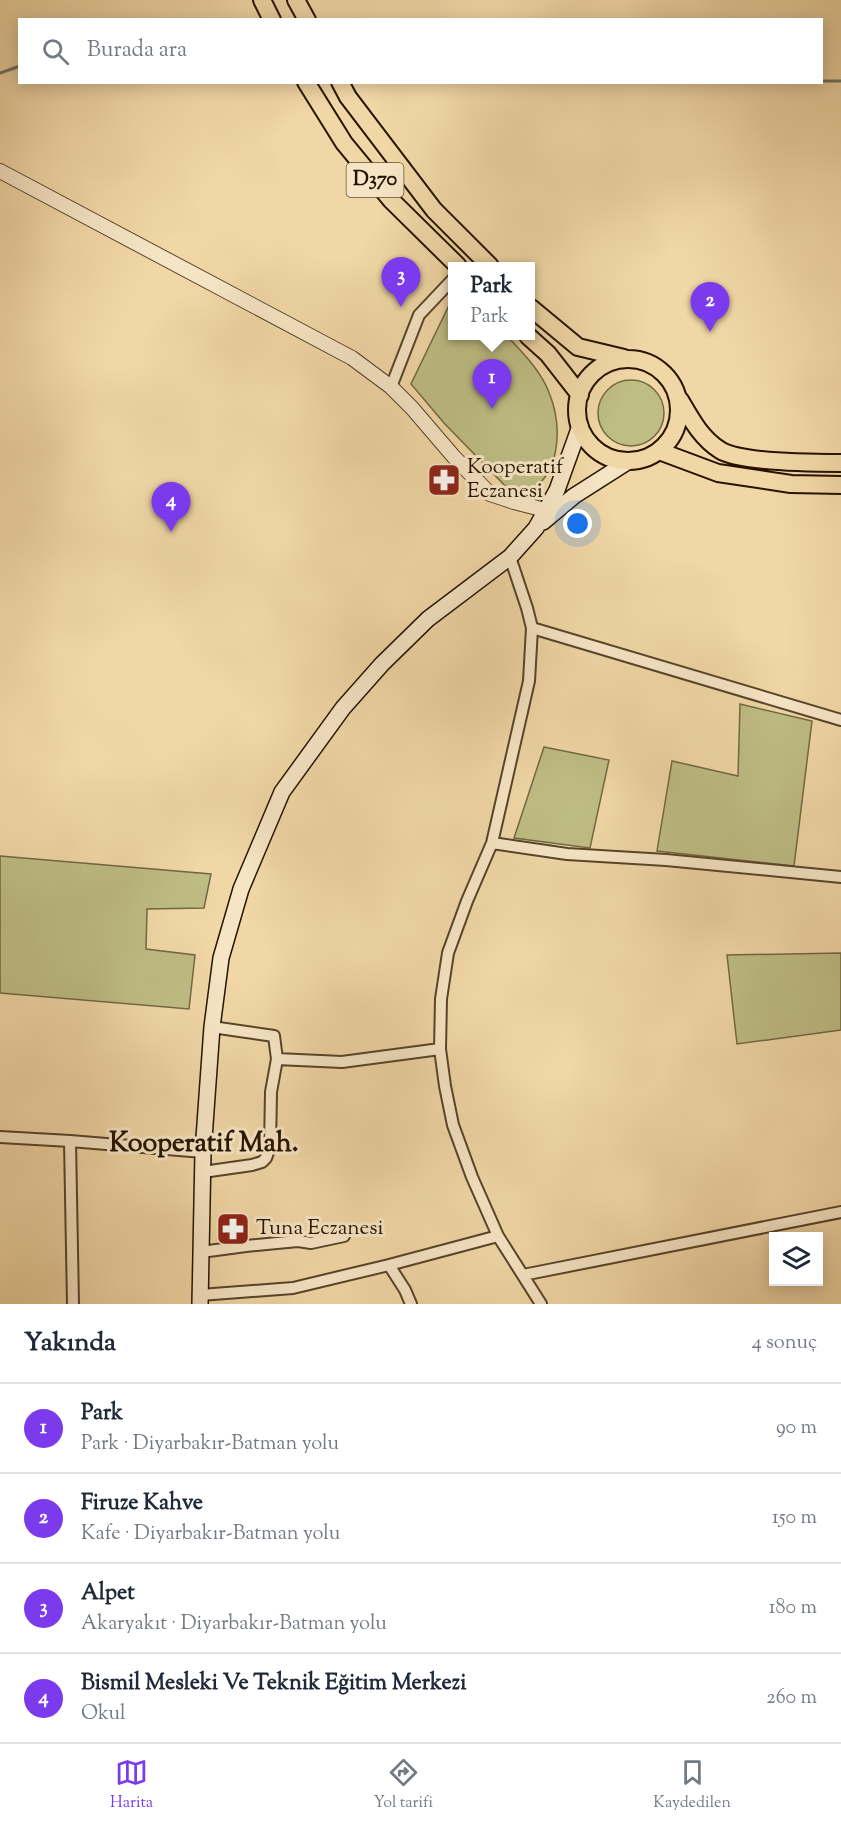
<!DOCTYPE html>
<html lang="tr">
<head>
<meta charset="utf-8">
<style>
	body { margin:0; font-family:"Sorts Mill Goudy",serif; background:#f6f6f7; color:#1f2937 }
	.controls { position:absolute; right:18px; bottom:18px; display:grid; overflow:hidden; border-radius:0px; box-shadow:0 3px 15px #0003 }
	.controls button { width:54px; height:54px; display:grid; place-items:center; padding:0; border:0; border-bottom:2px solid #e0e1e3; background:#fff; color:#1f2937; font:30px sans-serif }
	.you { position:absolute; left:578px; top:524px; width:21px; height:21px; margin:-15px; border:4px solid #fff; border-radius:50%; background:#1a73e8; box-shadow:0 0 0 9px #1a73e833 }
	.badge { display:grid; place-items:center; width:39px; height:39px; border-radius:50%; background:#7c3aed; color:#fff; font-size:20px; font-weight:700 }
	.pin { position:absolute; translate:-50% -50px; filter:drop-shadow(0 2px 3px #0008) }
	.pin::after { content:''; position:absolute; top:32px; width:21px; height:18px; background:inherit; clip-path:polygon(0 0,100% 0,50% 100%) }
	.popup { position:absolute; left:448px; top:262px; width:87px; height:78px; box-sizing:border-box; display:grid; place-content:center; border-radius:0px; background:#fff; filter:drop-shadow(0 2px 4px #0005); font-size:20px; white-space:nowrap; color:#747a83 }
	.popup b { font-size:22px; color:#1f2937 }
	.popup::after { content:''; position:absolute; left:50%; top:100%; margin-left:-12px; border:12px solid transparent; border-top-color:#fff }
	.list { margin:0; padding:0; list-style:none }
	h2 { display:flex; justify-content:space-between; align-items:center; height:78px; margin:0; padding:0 24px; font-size:26px }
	h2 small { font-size:20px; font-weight:400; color:#747a83 }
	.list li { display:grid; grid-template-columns:39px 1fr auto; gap:18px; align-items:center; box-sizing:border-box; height:90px; padding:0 24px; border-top:2px solid #e0e1e3 }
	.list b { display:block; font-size:22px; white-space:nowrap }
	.list p { margin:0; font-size:20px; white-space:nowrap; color:#747a83 }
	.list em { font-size:20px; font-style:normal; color:#747a83 }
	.icon { flex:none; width:33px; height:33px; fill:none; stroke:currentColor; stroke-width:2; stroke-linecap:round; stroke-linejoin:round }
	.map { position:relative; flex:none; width:841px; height:1304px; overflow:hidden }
	.search { position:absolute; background:#fff; box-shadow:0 3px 15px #0003; left:18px; right:18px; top:18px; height:66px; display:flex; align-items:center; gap:15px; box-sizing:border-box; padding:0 21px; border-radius:0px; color:#747a83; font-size:22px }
	.sheet { height:438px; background:#fff }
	nav { display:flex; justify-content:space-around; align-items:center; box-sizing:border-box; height:84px; border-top:2px solid #e0e1e3; background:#fff; font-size:16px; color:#747a83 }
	nav a { display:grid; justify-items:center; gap:3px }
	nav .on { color:#7c3aed }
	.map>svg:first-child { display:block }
</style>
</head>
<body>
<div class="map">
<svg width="841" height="1304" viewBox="0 0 841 1304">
	<rect width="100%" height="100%" fill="#f1d7a6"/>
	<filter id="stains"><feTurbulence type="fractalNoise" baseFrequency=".00333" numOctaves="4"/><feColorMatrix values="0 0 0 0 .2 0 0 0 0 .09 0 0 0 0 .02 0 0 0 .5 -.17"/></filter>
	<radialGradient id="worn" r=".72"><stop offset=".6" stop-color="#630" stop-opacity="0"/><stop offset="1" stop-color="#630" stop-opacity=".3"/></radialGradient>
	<path fill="#bebd84" stroke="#726842" stroke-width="1.5" d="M452 299H453V336H507C523 353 542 372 550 395 561 423 561 465 537 486 535 488 533 491 530 492 525 494 517 493 512 493L444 423 411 384Z
		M598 413a33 33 0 1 1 66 0a33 33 0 1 1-66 0Z
		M740 704 812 721 794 866 657 851 672 761 738 776Z
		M544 747 609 760 590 848 514 838Z
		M0 856 211 874 204 908 147 909 146 949 195 955 189 1009 0 993Z
		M841 953V1030L737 1044 727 955Z"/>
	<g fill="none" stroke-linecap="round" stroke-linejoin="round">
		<path stroke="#6c7668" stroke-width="3" d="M0 73 20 66
			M822 81H841"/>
		<g stroke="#58442a" stroke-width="14">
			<path id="minor" d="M391 387 419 315 453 279
				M510 557 527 608 532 628 529 681 492 843 467 901 448 953 441 999 440 1049 445 1086 453 1125 472 1177 498 1236 541 1304
				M532 628 841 720
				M492 843 567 854 666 860 841 877
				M277 1059 342 1062 440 1049
				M0 1137 70 1141 203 1152
				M70 1141 73 1304
				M203 1172 252 1165 262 1162 266 1158 270 1147 271 1092 277 1059 274 1036 212 1027
				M201 1252 246 1246 298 1241 311 1243 344 1236
				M389 1265 405 1290 411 1304
				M523 1275 841 1212
				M200 1295 293 1288 389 1265 498 1236"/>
		</g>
		<g stroke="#58442a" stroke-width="16">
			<path id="tertiary" d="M0 171 352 358 391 387 412 408 454 457 490 494 514 502 545 510 556 505"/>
		</g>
		<g stroke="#251300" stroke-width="18">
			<path id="secondary" d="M543 522 574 496 629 461
				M200 1304 203 1152 212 1027 221 958 241 889 282 792 343 708 382 664 428 619 510 557 536 528 557 490 580 426"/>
		</g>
		<g stroke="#251300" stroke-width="20">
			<path id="trunk" d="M262 0 272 20
				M296 0 307 20
				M306 82 344 143 391 200 458 266
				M340 82 348 97 434 210 490 266
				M531 308 578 347 624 358
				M528 336 548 354 580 395
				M577 410a51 51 0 1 1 102 0a51 51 0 1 1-102 0Z
				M680 400C691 419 701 438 720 450 740 463 816 463 841 463
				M659 451 718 473 791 484 841 485"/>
		</g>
		<use href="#minor" stroke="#f6e5c5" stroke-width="10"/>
		<use href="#tertiary" stroke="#f6e5c5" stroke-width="14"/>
		<use href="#secondary" stroke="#f6e5c5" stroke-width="15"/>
		<use href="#trunk" stroke="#f1d7a6" stroke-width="16"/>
	</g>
	<defs>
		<g id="pharmacy-square" transform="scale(1.725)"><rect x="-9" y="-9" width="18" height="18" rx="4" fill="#8f2418" stroke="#f6e5c5"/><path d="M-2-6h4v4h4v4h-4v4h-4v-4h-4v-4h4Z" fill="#fff"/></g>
	</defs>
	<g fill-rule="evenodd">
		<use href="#pharmacy-square" x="444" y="480"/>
		<use href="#pharmacy-square" x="233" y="1229"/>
	</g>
	<g text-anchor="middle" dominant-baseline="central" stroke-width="6" stroke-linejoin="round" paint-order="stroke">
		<rect fill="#f6e5c5" stroke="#64523b" stroke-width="1.5" x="346.5" y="163" width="57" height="34" rx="4.5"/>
		<g font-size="20" font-weight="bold" fill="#251300">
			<text x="375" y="180">D370</text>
		</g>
		<g font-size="21" fill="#251300" stroke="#f6e5c5" text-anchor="start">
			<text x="467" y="468">Kooperatif<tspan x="467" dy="24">Eczanesi</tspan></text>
			<text x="256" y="1229">Tuna Eczanesi</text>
		</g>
		<g font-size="27" font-weight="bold" fill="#251300" stroke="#f6e5c5">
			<text x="204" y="1144">Kooperatif Mah.</text>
		</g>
	</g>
	<rect width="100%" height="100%" filter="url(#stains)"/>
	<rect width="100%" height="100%" fill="url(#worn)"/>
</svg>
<div class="controls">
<button><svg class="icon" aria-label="layers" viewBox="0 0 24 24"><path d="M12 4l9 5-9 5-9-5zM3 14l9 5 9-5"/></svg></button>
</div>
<div class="you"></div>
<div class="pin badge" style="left:492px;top:409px">1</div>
<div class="popup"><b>Park</b>Park</div>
<div class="pin badge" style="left:710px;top:332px">2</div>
<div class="pin badge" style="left:401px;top:307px">3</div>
<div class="pin badge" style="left:171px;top:532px">4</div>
<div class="search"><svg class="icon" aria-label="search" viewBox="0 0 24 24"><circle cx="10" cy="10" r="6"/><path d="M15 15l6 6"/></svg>Burada ara</div>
</div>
<section class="sheet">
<h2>Yakında<small>4 sonuç</small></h2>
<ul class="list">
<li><span class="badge">1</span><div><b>Park</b><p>Park · Diyarbakır-Batman yolu</p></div><em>90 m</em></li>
<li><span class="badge">2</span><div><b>Firuze Kahve</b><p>Kafe · Diyarbakır-Batman yolu</p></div><em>150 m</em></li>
<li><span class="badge">3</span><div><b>Alpet</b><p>Akaryakıt · Diyarbakır-Batman yolu</p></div><em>180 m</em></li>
<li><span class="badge">4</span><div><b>Bismil Mesleki Ve Teknik Eğitim Merkezi</b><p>Okul</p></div><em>260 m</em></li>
</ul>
</section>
<nav>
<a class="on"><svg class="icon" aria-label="map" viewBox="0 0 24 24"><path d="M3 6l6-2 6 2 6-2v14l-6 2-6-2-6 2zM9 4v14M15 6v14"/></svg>Harita</a>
<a><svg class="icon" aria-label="directions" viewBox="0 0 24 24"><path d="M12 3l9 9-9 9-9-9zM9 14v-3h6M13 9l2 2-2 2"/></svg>Yol tarifi</a>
<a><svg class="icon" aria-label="saved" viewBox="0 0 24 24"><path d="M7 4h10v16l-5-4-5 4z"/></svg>Kaydedilen</a>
</nav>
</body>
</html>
